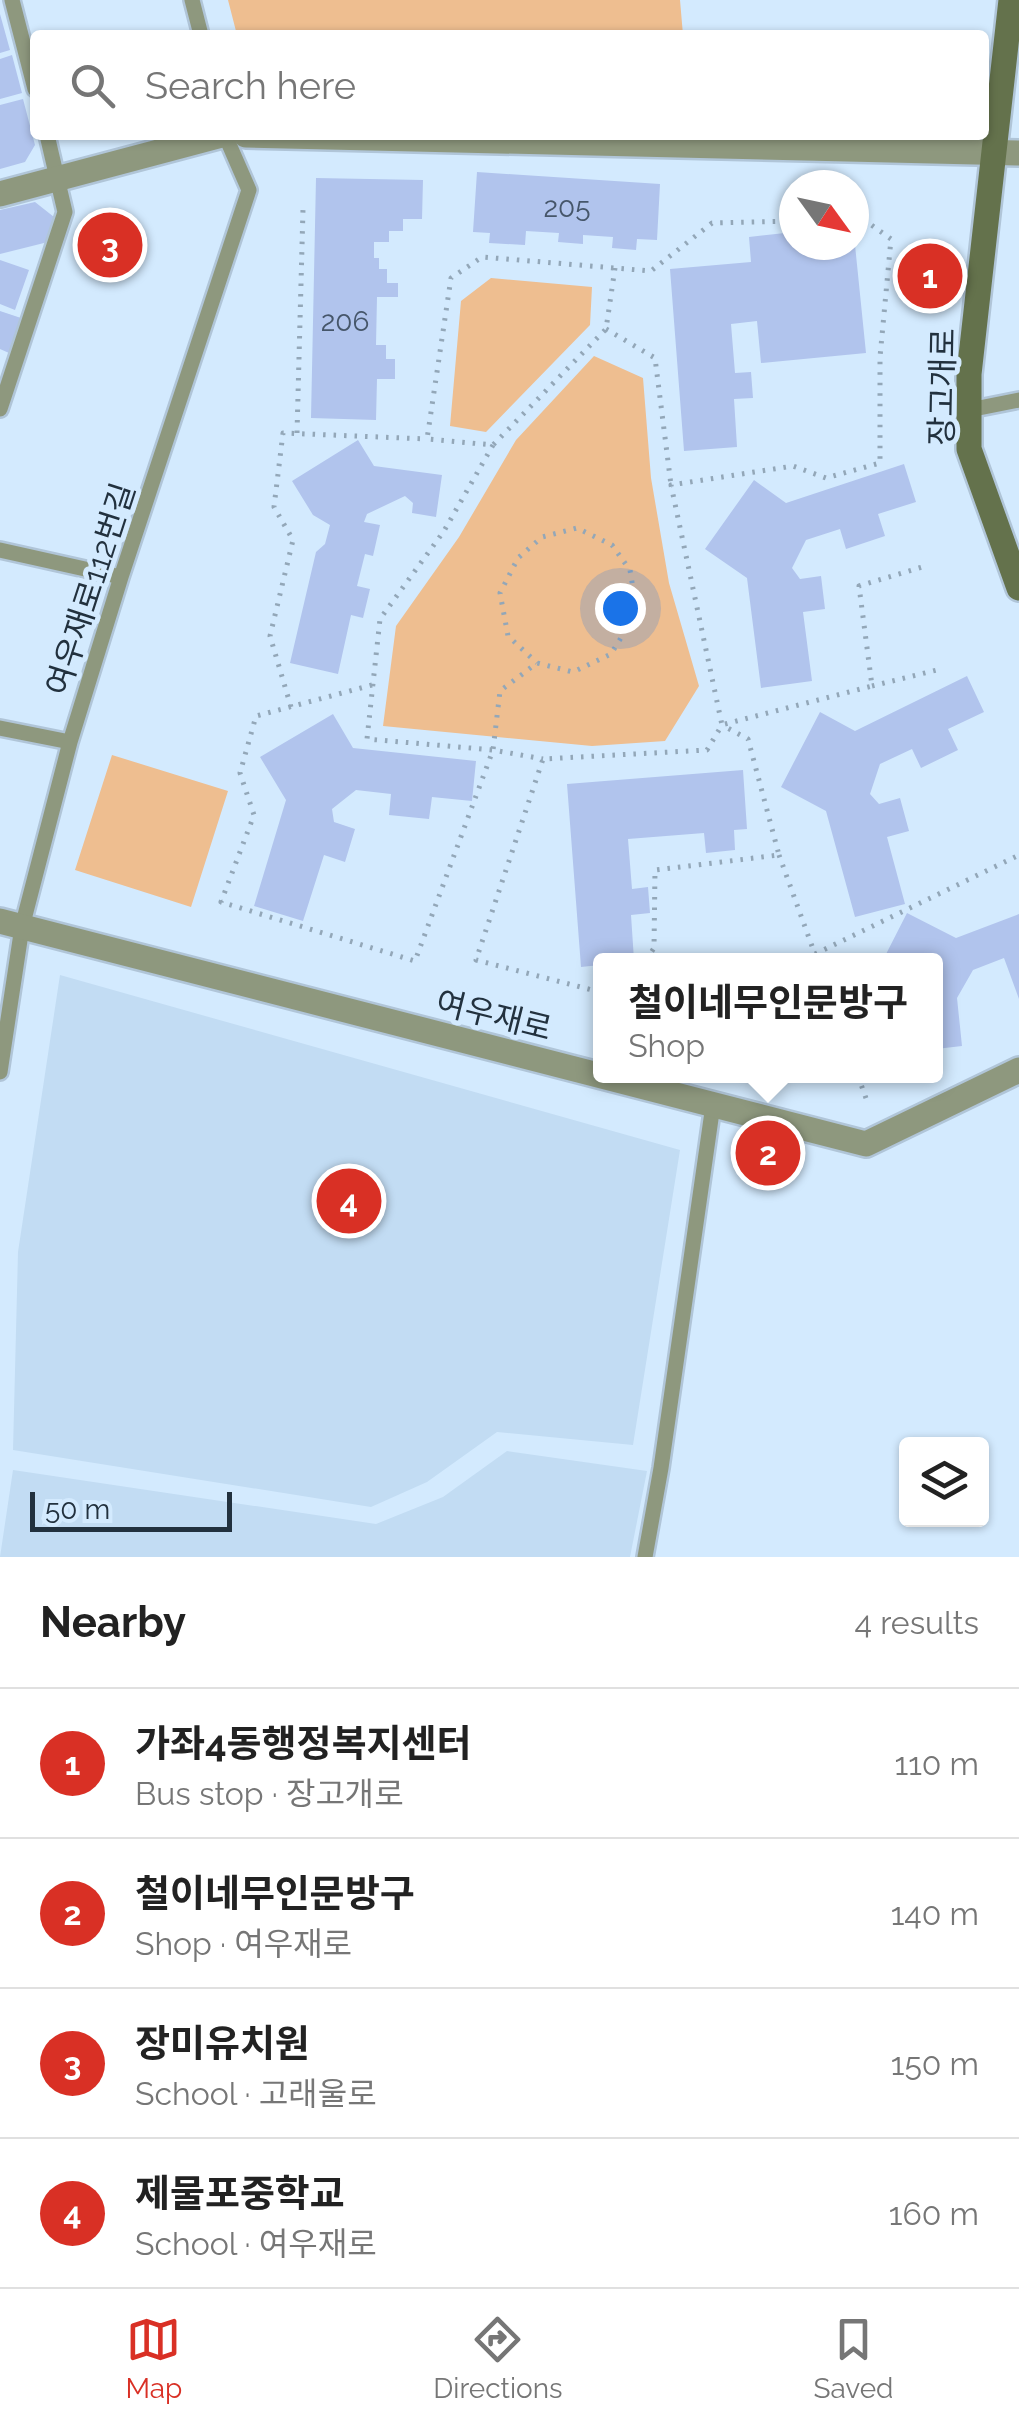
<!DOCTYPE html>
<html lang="en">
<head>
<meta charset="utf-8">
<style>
	body { margin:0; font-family:Raleway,"Noto Sans KR",sans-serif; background:#f2f2f2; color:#222 }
	.controls { position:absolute; right:30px; bottom:30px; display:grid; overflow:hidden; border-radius:10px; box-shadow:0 2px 8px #0004 }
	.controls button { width:90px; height:90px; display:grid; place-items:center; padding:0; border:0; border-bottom:2px solid #e0e0e0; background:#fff; color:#222; font:50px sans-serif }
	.compass { position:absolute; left:779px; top:170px; width:90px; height:90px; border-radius:50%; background:#fff; box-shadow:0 2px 8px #0004; rotate:123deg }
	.scale { position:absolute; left:30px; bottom:25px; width:202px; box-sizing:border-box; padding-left:10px; border:5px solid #22313e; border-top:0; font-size:28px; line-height:35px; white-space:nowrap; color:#22313e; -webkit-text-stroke:8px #d3eafe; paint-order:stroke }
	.you { position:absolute; left:620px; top:608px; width:35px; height:35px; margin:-25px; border:8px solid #fff; border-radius:50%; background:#1a73e8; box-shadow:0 0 0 15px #1a73e833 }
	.badge { display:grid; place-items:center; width:65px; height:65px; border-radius:50%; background:#d93025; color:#fff; font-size:32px; font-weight:700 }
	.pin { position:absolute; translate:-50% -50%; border:5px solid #fff; box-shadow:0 2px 10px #0006 }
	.popup { position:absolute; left:593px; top:953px; width:350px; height:130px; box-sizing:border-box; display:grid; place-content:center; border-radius:10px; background:#fff; filter:drop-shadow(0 2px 8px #0005); font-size:32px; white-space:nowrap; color:#767676 }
	.popup b { font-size:38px; color:#222 }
	.popup::after { content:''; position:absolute; left:50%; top:100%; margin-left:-20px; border:20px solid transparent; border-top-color:#fff }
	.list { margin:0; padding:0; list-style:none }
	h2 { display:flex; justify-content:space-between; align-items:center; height:130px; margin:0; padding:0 40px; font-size:42px }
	h2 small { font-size:32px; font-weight:400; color:#767676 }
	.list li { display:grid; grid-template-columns:65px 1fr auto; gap:30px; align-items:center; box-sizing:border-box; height:150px; padding:0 40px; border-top:2px solid #e0e0e0 }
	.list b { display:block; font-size:38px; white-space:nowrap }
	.list p { margin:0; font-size:32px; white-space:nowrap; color:#767676 }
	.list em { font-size:32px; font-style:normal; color:#767676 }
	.icon { flex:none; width:55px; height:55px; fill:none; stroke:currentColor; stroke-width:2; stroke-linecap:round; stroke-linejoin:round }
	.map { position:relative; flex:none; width:1019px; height:1557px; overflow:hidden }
	.search { position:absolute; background:#fff; box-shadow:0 2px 8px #0004; left:30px; right:30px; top:30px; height:110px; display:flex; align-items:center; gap:25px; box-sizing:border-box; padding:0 35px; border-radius:10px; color:#767676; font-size:38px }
	.sheet { height:730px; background:#fff }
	nav { display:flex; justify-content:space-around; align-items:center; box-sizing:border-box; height:140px; border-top:2px solid #e0e0e0; background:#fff; font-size:28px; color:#767676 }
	nav a { display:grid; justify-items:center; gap:5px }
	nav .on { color:#d93025 }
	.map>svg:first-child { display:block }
</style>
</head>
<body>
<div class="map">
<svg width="1019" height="1557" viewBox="0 0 1019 1557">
	<rect width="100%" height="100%" fill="#d3eafe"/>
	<path fill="#c2dcf3" d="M60 975 680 1150 633 1445 497 1432 427 1482 371 1507 13 1450 18 1252Z
		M507 1451 647 1471 630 1557H0L13 1470 376 1524 443 1497Z"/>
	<path fill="#eebe90" d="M228 0H680L683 35H237Z
		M491 278 592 287 590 325 486 432 450 426 461 301Z
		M594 356 643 378 651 478 669 583 699 686 665 741 592 746 383 726 396 626 459 537 516 440Z
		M112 755 228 791 191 907 75 870Z"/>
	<path fill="#b1c4ed" d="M0 14 10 50 0 53Z
		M12 55 22 93 0 99V59Z
		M23 99 35 145 25 162 0 169V105Z
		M477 172 660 184 657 240 637 239 636 250 612 248 613 237 583 235V244L558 242 559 233 526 231 525 245 489 243 490 233 473 232Z
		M316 178 423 180 422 219H403V231H389V242H374V258H379V269H387V283H398V297H377L376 345H386V359H395V379H377L376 420 311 418Z
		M35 202 54 217 48 242 0 254V210Z
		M794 232V245H855L866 353 761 363 757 321 731 324 735 373 751 372 753 398 734 399 737 447 684 451 670 269 751 262 749 237Z
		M0 260 29 270 15 310 0 304Z
		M0 311 21 318 9 353 0 349Z
		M358 440 374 466 442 475 436 517 412 513 413 503 405 496 367 514 364 522 380 525 373 556 365 554 357 586 370 589 363 618 351 615 338 674 290 663 316 552 325 544 330 525 313 515 292 481Z
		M904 464 916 502 878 514 885 536 846 549 840 529 806 540 792 568 800 579 821 576 825 609 803 612 812 681 761 688 747 578 705 549 754 480 786 503Z
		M967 676 984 712 948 729 958 750 921 768 912 749 880 764 870 794 879 804 900 798 909 831 887 837 905 904 855 917 826 811 781 787 820 712 855 731Z
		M333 714 353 748 476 761 472 801 432 797 429 819 389 815 391 794 356 790 332 809 334 822 355 829 345 862 324 855 303 921 254 906 286 800 260 757Z
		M743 770 747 829 734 830 735 850 706 853 704 833 628 839 632 889 648 887 650 913 631 915 634 960H600V965L581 967 567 784Z
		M907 913 956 938 1019 914V999L1004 958 973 970 957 998 962 1046 936 1049V960H883Z"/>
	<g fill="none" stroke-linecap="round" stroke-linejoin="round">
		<g stroke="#b0c5d8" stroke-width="20">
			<path id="service" d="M12 0 35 89
				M192 0 201 35
				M0 409 65 212 47 135
				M969 410 1019 400
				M0 550 121 577
				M0 728 70 742
				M0 1072 22 927 70 742 121 577 249 190 225 135
				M645 1557 661 1468 713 1105"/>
		</g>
		<g stroke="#b0c5d8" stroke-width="30">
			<path id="minor" d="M246 135 1019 153
				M0 194 222 135"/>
		</g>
		<g stroke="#b0c5d8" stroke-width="30">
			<path id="tertiary" d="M0 921 866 1144 1019 1070"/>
		</g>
		<g stroke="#b0c5d8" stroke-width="30">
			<path id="secondary" d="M1011 0 969 374V449L1019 588"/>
		</g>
		<path stroke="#93a7b8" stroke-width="5" stroke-dasharray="2.5 8" stroke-linecap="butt" d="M615 268 606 329 493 445 427 439 451 278 482 257 651 271 712 223 794 221
			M606 329 655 358 671 485
			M297 433 303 209
			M493 445 444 531 380 619 367 739 493 750 543 759
			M372 685 256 716 240 773 254 815 221 902 415 961 493 750 500 691 537 663 573 672 611 654 637 612 630 570 612 545 577 528 542 537 518 558 500 593 508 636 537 663
			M872 686 941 669
			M291 707 270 636 293 540 274 507 283 433 427 439
			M725 724 872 686 859 586 922 567
			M779 855 817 960
			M815 954 1019 855
			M646 960 654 948 655 870 779 855 748 739 722 725
			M600 992 476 960 543 759 707 750 722 725 671 485 793 466 826 478 880 463V357L891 239 863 219 854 220
			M858 1076 867 1101"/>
		<use href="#service" stroke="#8e987e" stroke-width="15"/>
		<use href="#minor" stroke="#8e987e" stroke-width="25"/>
		<use href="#tertiary" stroke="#8e987e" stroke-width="25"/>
		<use href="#secondary" stroke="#64724c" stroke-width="25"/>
	</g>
	<g text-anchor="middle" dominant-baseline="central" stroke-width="10" stroke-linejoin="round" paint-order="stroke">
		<g font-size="28" fill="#46566a">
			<text x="567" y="207">205</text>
			<text x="345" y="321">206</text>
		</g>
		<g font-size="32" fill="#22313e" stroke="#d3eafe">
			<text transform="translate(942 387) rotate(-89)">장고개로</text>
			<text transform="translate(90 589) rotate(-72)">여우재로112번길</text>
			<text transform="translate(494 1015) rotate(14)">여우재로</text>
		</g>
	</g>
</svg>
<div class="controls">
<button><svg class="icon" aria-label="layers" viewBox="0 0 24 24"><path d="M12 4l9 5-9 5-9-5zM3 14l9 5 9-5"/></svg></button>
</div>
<svg class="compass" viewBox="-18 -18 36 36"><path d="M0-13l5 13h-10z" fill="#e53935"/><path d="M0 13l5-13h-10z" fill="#767676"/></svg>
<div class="scale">50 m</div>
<div class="you"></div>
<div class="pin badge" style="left:930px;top:276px">1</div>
<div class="pin badge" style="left:768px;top:1153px">2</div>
<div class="popup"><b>철이네무인문방구</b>Shop</div>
<div class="pin badge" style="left:110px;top:245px">3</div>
<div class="pin badge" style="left:349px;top:1201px">4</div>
<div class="search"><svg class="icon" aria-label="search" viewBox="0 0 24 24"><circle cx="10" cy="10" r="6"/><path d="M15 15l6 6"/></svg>Search here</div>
</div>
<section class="sheet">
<h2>Nearby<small>4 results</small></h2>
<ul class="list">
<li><span class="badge">1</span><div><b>가좌4동행정복지센터</b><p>Bus stop · 장고개로</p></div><em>110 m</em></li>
<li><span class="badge">2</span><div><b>철이네무인문방구</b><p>Shop · 여우재로</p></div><em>140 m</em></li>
<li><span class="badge">3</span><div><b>장미유치원</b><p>School · 고래울로</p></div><em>150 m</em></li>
<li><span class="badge">4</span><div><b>제물포중학교</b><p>School · 여우재로</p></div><em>160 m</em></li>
</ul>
</section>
<nav>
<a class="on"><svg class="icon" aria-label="map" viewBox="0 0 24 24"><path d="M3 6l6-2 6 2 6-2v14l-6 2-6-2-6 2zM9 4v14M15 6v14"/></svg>Map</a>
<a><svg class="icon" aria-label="directions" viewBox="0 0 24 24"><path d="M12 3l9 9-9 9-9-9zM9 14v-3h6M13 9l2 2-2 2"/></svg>Directions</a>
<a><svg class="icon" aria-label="saved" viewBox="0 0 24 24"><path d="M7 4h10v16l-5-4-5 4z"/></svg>Saved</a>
</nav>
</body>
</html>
